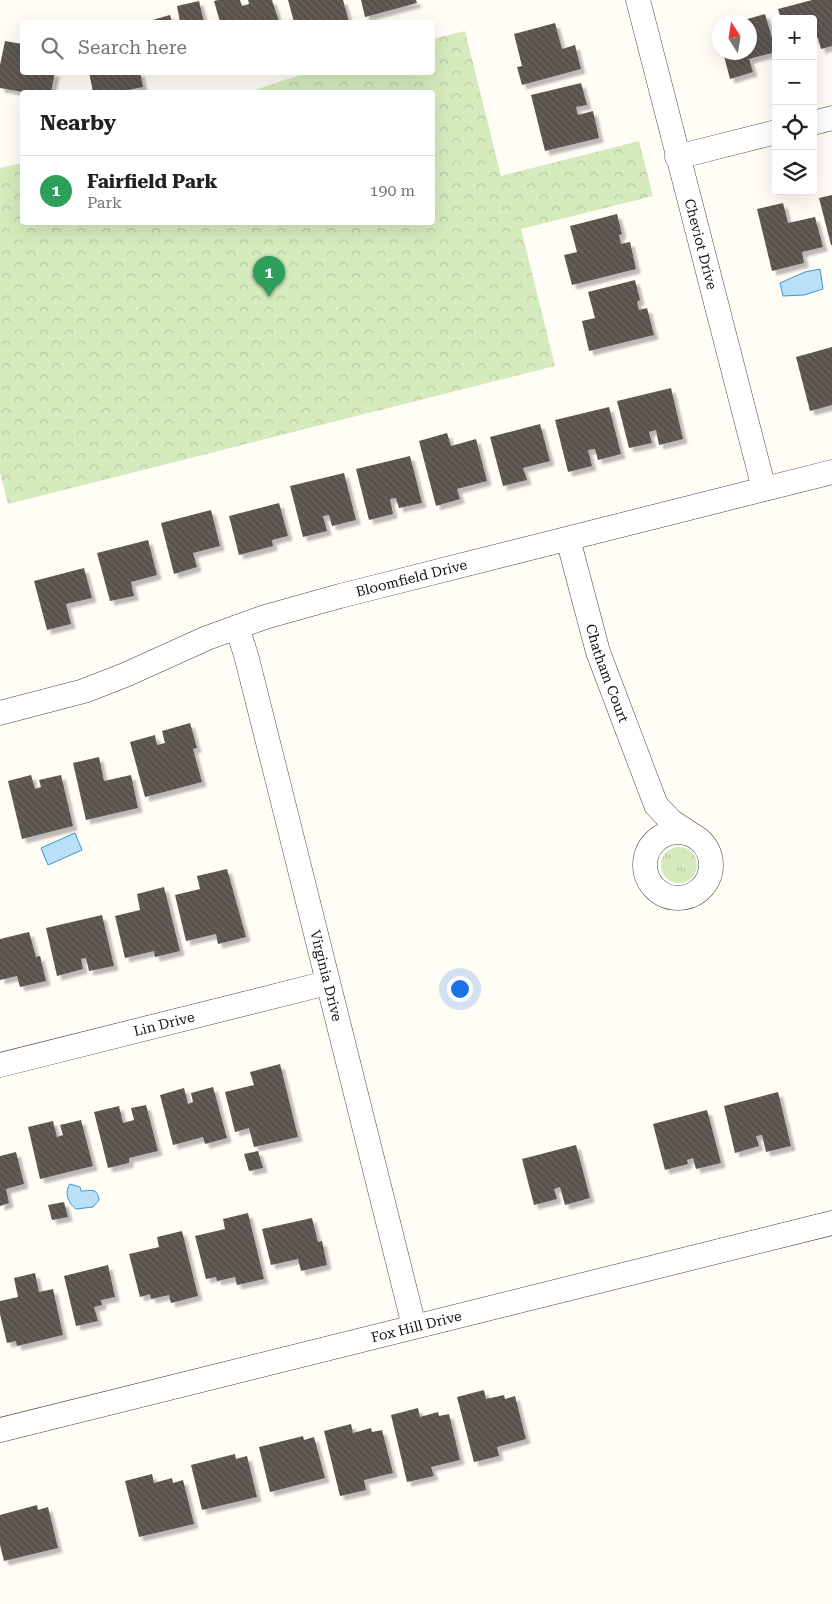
<!DOCTYPE html>
<html lang="en">
<head>
<meta charset="utf-8">
<style>
	body { margin:0; font-family:"Roboto Serif",serif; background:#f2f2f2; color:#202124 }
	.controls { position:absolute; right:15px; top:15px; display:grid; overflow:hidden; border-radius:5px; box-shadow:0 5px 20px #0002 }
	.controls button { width:45px; height:45px; display:grid; place-items:center; padding:0; border:0; border-bottom:1px solid #e0e0e0; background:#fff; color:#202124; font:25px sans-serif }
	.compass { position:absolute; left:712px; top:15px; width:45px; height:45px; border-radius:50%; background:#fff; box-shadow:0 5px 20px #0002; rotate:348deg }
	.you { position:absolute; left:459px; top:988px; width:18px; height:18px; margin:-12px; border:4px solid #fff; border-radius:50%; background:#1a73e8; box-shadow:0 0 0 8px #1a73e833 }
	.badge { display:grid; place-items:center; width:32px; height:32px; border-radius:50%; background:#0b8043; color:#fff; font-size:16px; font-weight:700 }
	.pin { position:absolute; translate:-50% -41px; filter:drop-shadow(0 1px 2px #0008) }
	.pin::after { content:''; position:absolute; top:26px; width:18px; height:15px; background:inherit; clip-path:polygon(0 0,100% 0,50% 100%) }
	.list { margin:0; padding:0; list-style:none }
	h2 { display:flex; justify-content:space-between; align-items:center; height:65px; margin:0; padding:0 20px; font-size:21px }
	h2 small { font-size:16px; font-weight:400; color:#757577 }
	.list li { display:grid; grid-template-columns:32px 1fr auto; gap:15px; align-items:center; box-sizing:border-box; height:70px; padding:0 20px; border-top:1px solid #e0e0e0 }
	.list b { display:block; font-size:19px; white-space:nowrap }
	.list p { margin:0; font-size:16px; white-space:nowrap; color:#757577 }
	.list em { font-size:16px; font-style:normal; color:#757577 }
	.icon { flex:none; width:28px; height:28px; fill:none; stroke:currentColor; stroke-width:2; stroke-linecap:round; stroke-linejoin:round }
	.map { position:relative; flex:none; width:832px; height:1604px; overflow:hidden }
	.search { position:absolute; background:#fff; box-shadow:0 5px 20px #0002; left:20px; top:20px; width:415px; height:55px; display:flex; align-items:center; gap:12px; box-sizing:border-box; padding:0 18px; border-radius:5px; color:#757577; font-size:19px }
	.panel { position:absolute; background:#fff; box-shadow:0 5px 20px #0002; left:20px; top:90px; width:415px; height:135px; border-radius:5px }
	.map>svg:first-child { display:block }
</style>
</head>
<body>
<div class="map">
<svg width="832" height="1604" viewBox="0 0 832 1604">
	<defs>
		<pattern id="grass-tufts" width="24" height="20" patternUnits="userSpaceOnUse" patternTransform="scale(1.25)"><rect width="24" height="20" fill="#d5ebbd"/><path d="M3 7l-1-3M5 7V3M7 7l1-3M15 17l-1-3M17 17v-4M19 17l1-3" fill="none" stroke="#b6c8a1"/></pattern>
		<pattern id="park-crowns" width="20" height="18" patternUnits="userSpaceOnUse" patternTransform="scale(1.25)"><rect width="20" height="18" fill="#d5ebbd"/><path d="M2 6a3 3 0 1 1 6 0M12 15a3 3 0 1 1 6 0" fill="none" stroke="#b6c8a1"/></pattern>
		<pattern id="building-back-hatch" width="6" height="6" patternUnits="userSpaceOnUse" patternTransform="scale(1.25)"><rect width="6" height="6" fill="#5a524d"/><path d="M-1 5l2 2M0 0l6 6M5-1l2 2" fill="none" stroke="#6d6662"/></pattern>
		<filter id="shadow"><feDropShadow dx="4.5" dy="4.5" stdDeviation="1" flood-color="#0004"/></filter>
	</defs>
	<rect width="100%" height="100%" fill="#fffdf5"/>
	<path fill="url(#grass-tufts)" d="M661 865a18 18 0 1 1 36 0a18 18 0 1 1-36 0Z"/>
	<path fill="url(#park-crowns)" d="M465 31 501 176 639 141 653 196 521 229 555 366 8 504 0 473V168L22 163V222H432V92H249L306 73 432 72 433 39Z"/>
	<path fill="#b9e0f7" stroke="#3f96cf" d="M820 269 823 289 804 295 783 296 780 283 805 272Z
		M75 833 82 850 48 865 41 848Z
		M70 1184 80 1187 81 1191C91 1191 97 1187 99 1200L93 1207 76 1209C68 1203 64 1193 70 1184Z"/>
	<path fill="url(#building-back-hatch)" filter="url(#shadow)" d="M218 0H240L242 6 249 4 248 0H272L279 22H220L214 1Z
		M288 0H343L349 22H294Z
		M361 0H416L417 3 365 17Z
		M812 0H832V46L821 49 818 38 813 39V19H781L778 9Z
		M199 1 204 22H180L177 6Z
		M765 14 776 52 749 59 753 72 730 79 723 52H750V22H737Z
		M170 15 172 22H149V21Z
		M555 23 562 49 575 45 581 69 522 85 517 67 522 66 514 34Z
		M5 41 22 44V72H55L51 92H23L0 88V65Z
		M89 72H140L143 87 118 92H93Z
		M581 83 587 105 576 107 578 115 593 111 599 138 545 151 531 95Z
		M832 195V245H831L819 198Z
		M783 203 788 223 815 217 823 247 802 252 804 263 772 271 757 209Z
		M617 214 622 234 619 235 621 244 630 242 636 269 572 285 564 255 577 252 570 226Z
		M635 280 640 300 637 302 639 310 647 308 654 335 589 351 582 321 595 318 588 292Z
		M832 347V405L810 411 796 357Z
		M671 388 683 439 659 445 656 430 649 432 652 443 629 448 617 401Z
		M609 407 621 454 598 460 595 449 588 450 592 466 568 472 555 420Z
		M540 424 550 461 523 468 527 480 503 486 490 437Z
		M447 433 451 446 476 439 487 481 457 489 460 499 436 506 419 441Z
		M410 456 422 503 399 508 396 498 390 499 393 514 369 520 356 469Z
		M344 473 356 520 332 526 329 515 323 516 327 531 303 537 290 486Z
		M279 503 288 536 272 540 273 546 239 555 229 516Z
		M211 510 220 546 193 553 197 567 174 574 161 523Z
		M148 540 157 575 131 582 134 596 110 601 97 553Z
		M84 568 92 598 66 604 71 624 47 630 34 581Z
		M190 723 197 748 193 749 202 782 145 797 130 742 155 735 157 745 165 743 162 731Z
		M99 757 104 781 131 775 138 808 86 820 73 763Z
		M31 775 35 789 41 787 39 780 61 775 73 826 22 839 8 781Z
		M227 869 246 937 218 944 216 934 186 941 175 895 200 889 197 876Z
		M164 887 180 951 155 957 154 951 125 958 115 916 140 910 137 894Z
		M102 915 114 966 89 971 86 958 81 959 83 969 57 976 46 928Z
		M29 932 36 957 40 956 46 981 20 987 17 976 0 980V939Z
		M280 1064 298 1137 254 1147 249 1128 235 1132 225 1092 254 1085 250 1072Z
		M213 1087 227 1138 205 1144 203 1137 173 1145 160 1095 184 1088 188 1104 193 1102 191 1093Z
		M778 1092 791 1146 766 1152 762 1135 756 1136 759 1146 735 1153 724 1106Z
		M146 1105 158 1151 129 1158V1163L108 1168 94 1112 119 1106 123 1123 134 1120 131 1108Z
		M707 1110 721 1163 696 1169 693 1158 687 1160 688 1164 665 1170 653 1124Z
		M81 1120 93 1166 40 1179 28 1127 53 1121 57 1137 63 1135 60 1125Z
		M576 1145 590 1198 565 1205 560 1187 554 1189 557 1199 534 1205 522 1159Z
		M258 1151 263 1168 249 1171 244 1154Z
		M16 1152 24 1184 6 1189 9 1203 0 1206V1156Z
		M64 1202 68 1217 52 1220 48 1205Z
		M248 1213 264 1279 237 1285 235 1277 217 1281 216 1277 206 1279 195 1236 225 1229 223 1219Z
		M312 1218 318 1242 322 1241 327 1265 301 1271 298 1259 271 1265 262 1229Z
		M182 1231 198 1296 171 1303 169 1295 151 1299 150 1294 140 1297 129 1254 159 1247 157 1237Z
		M108 1265 115 1297 101 1300 102 1305 94 1307 98 1321 76 1326 64 1276Z
		M35 1273 39 1292 53 1289 63 1335 17 1346 16 1341 7 1343 0 1314V1301L18 1297 14 1278Z
		M484 1390 486 1399 504 1395 505 1399 515 1396 526 1439 497 1447 499 1456 474 1462 457 1397Z
		M418 1408 420 1417 438 1412 439 1416 449 1414 460 1460 431 1467 434 1476 407 1482 391 1415Z
		M351 1424 353 1433 371 1428 372 1432 382 1430 393 1473 364 1480 366 1490 340 1496 324 1431Z
		M303 1436 304 1440 314 1437 325 1478 270 1492 259 1447Z
		M235 1454 236 1459 247 1456 257 1497 202 1510 191 1465Z
		M152 1474 154 1483 172 1478 173 1483 183 1480 194 1524 139 1537 125 1481Z
		M37 1505 38 1510 48 1507 58 1548 4 1561 0 1545V1515Z"/>
	<g fill="none" stroke-linecap="round" stroke-linejoin="round">
		<g stroke="#444" stroke-width="25">
			<g id="minor">
				<path id="s1" d="M638 0 764 489"/>
				<path d="M813 123 832 118"/>
				<path d="M677 157 776 132"/>
				<path id="s2" d="M568 539 598 652 656 805 671 821 689 833"/>
				<path id="s3" d="M237 627 246 655 276 774 414 1326"/>
				<path id="s4" d="M0 713 84 691 125 675 207 638 265 617 340 596 832 472"/>
				<circle cx="678" cy="865" r="33"/>
				<path id="s5" d="M0 1065 327 983"/>
				<path id="s6" d="M0 1430 832 1223"/>
			</g>
		</g>
		<use href="#minor" stroke="#fff" stroke-width="24"/>
	</g>
	<g text-anchor="middle" dominant-baseline="central" stroke-width="5" stroke-linejoin="round" paint-order="stroke">
		<g font-size="14" fill="#111" stroke="#fff">
			<text stroke="none"><textPath href="#s1" startOffset="252">Cheviot Drive</textPath></text>
			<text stroke="none"><textPath href="#s4" startOffset="434">Bloomfield Drive</textPath></text>
			<text stroke="none"><textPath href="#s2" startOffset="140">Chatham Court</textPath></text>
			<text stroke="none"><textPath href="#s3" startOffset="360">Virginia Drive</textPath></text>
			<text stroke="none"><textPath href="#s5" startOffset="169">Lin Drive</textPath></text>
			<text stroke="none"><textPath href="#s6" startOffset="429">Fox Hill Drive</textPath></text>
		</g>
	</g>
</svg>
<div class="controls">
<button>+</button>
<button>−</button>
<button><svg class="icon" aria-label="locate" viewBox="0 0 24 24"><circle cx="12" cy="12" r="6"/><path d="M12 2v4M12 18v4M2 12h4M18 12h4"/></svg></button>
<button><svg class="icon" aria-label="layers" viewBox="0 0 24 24"><path d="M12 4l9 5-9 5-9-5zM3 14l9 5 9-5"/></svg></button>
</div>
<svg class="compass" viewBox="-18 -18 36 36"><path d="M0-13l5 13h-10z" fill="#e53935"/><path d="M0 13l5-13h-10z" fill="#757577"/></svg>
<div class="you"></div>
<div class="pin badge" style="left:269px;top:297px;background:#2e9e5b">1</div>
<div class="search"><svg class="icon" aria-label="search" viewBox="0 0 24 24"><circle cx="10" cy="10" r="6"/><path d="M15 15l6 6"/></svg>Search here</div>
<section class="panel">
<h2>Nearby<small></small></h2>
<ul class="list">
<li><span class="badge" style="background:#2e9e5b">1</span><div><b>Fairfield Park</b><p>Park</p></div><em>190 m</em></li>
</ul>
</section>
</div>
</body>
</html>
